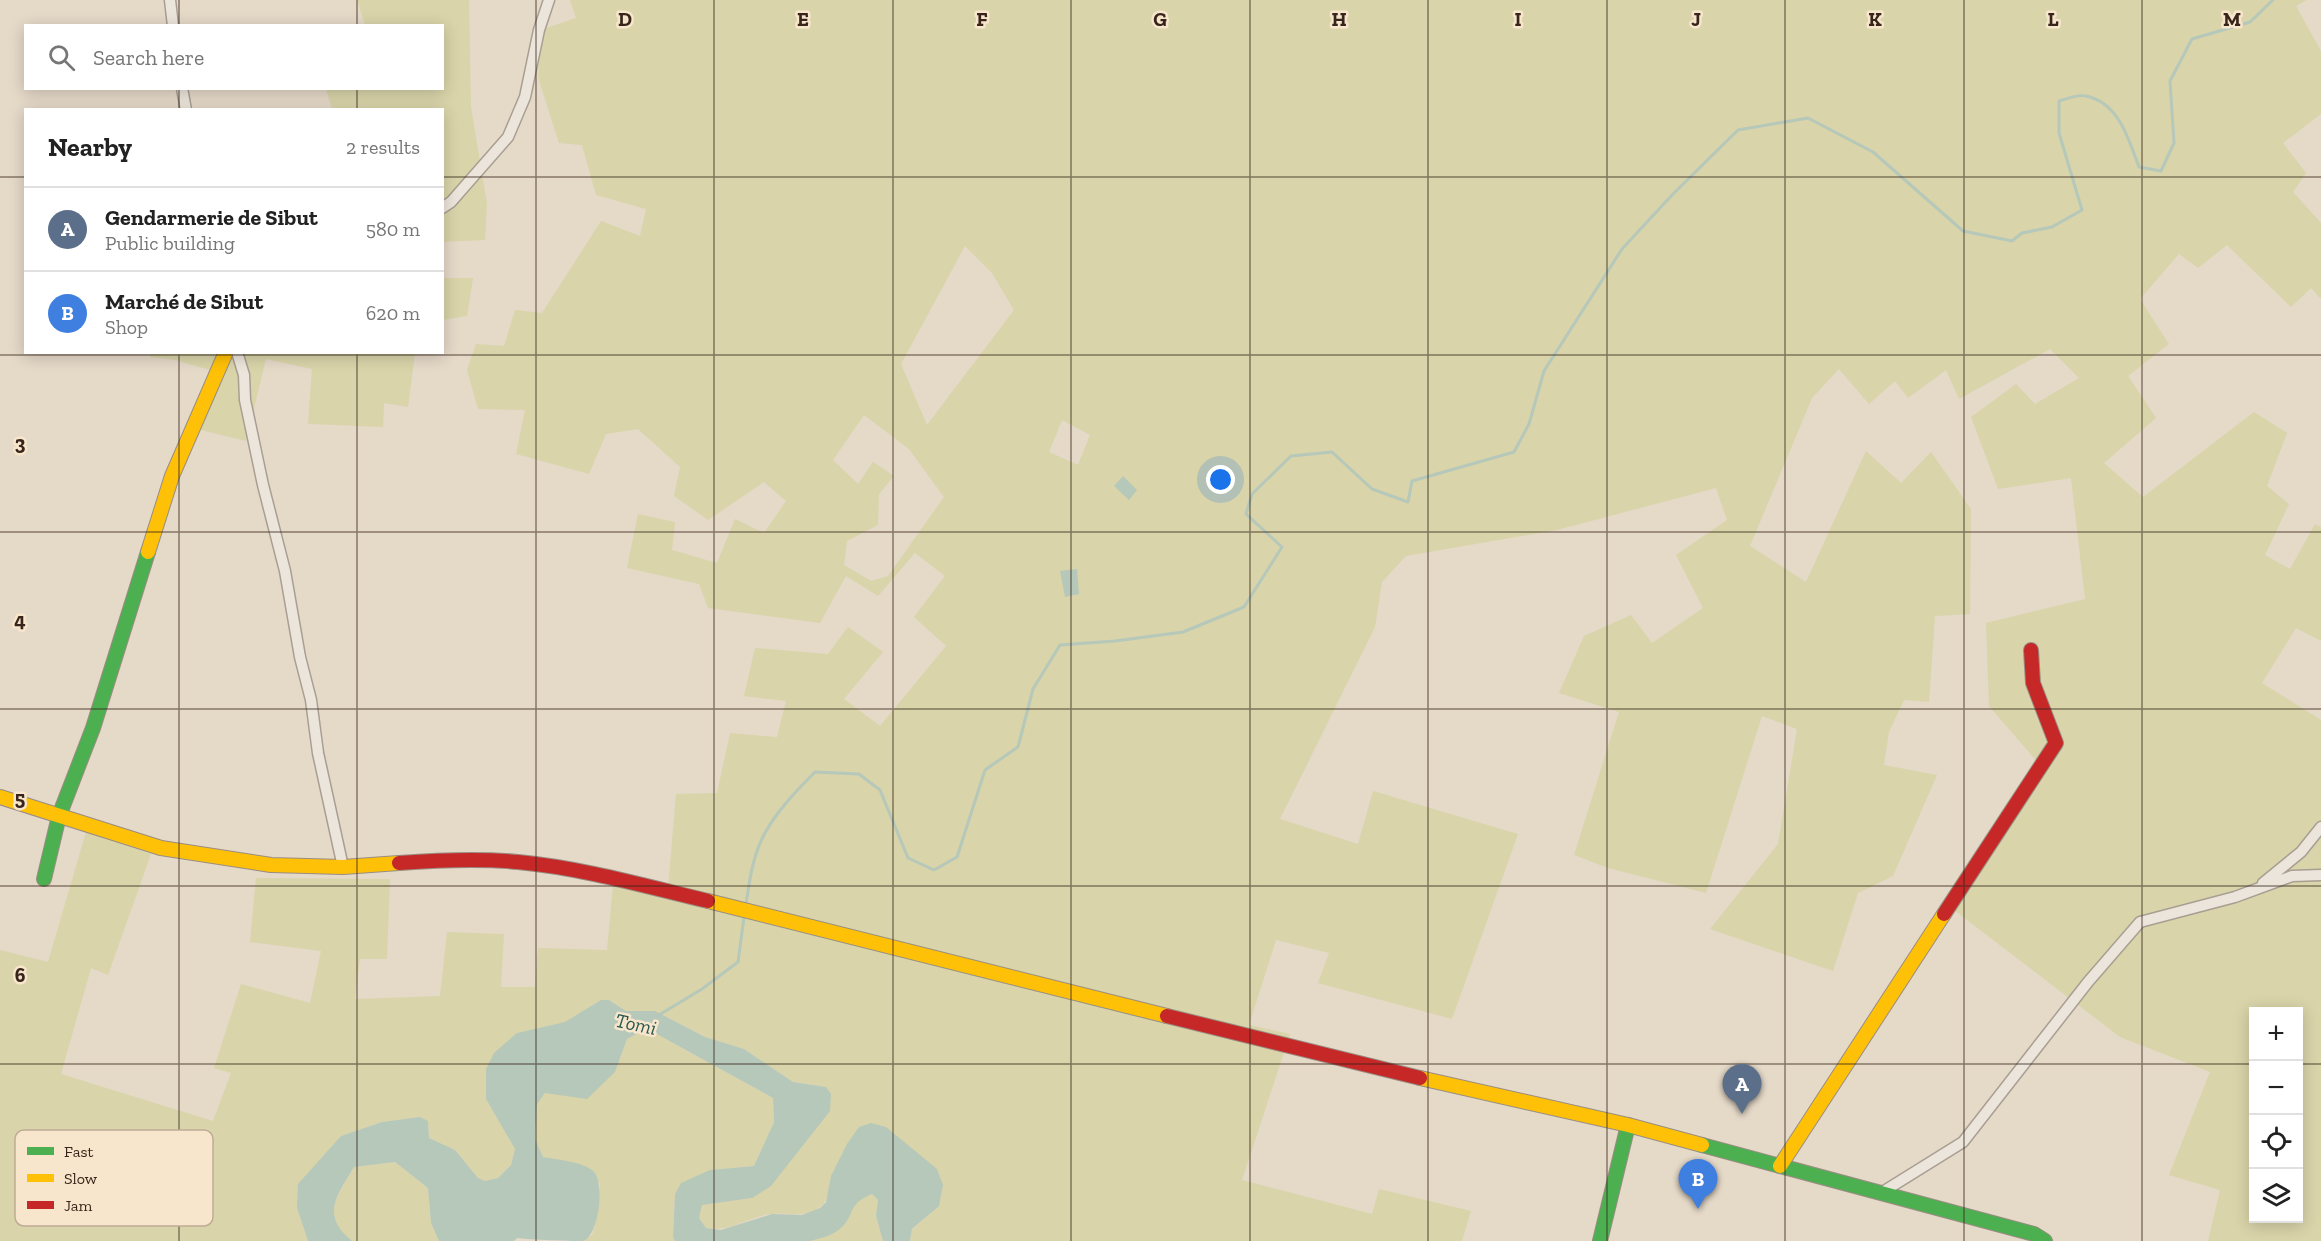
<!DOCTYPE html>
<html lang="en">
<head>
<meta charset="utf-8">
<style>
	body { margin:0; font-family:"Zilla Slab",serif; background:#f2f2f2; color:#222 }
	.controls { position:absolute; right:18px; bottom:18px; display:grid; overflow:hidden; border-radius:0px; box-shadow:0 3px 15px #0003 }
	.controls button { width:54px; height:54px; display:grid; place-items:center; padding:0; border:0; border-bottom:2px solid #e0e0e0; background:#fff; color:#222; font:30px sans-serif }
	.you { position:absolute; left:1221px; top:480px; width:21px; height:21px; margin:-15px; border:4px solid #fff; border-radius:50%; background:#1a73e8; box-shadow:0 0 0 9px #1a73e833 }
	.badge { display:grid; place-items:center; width:39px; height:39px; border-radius:50%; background:#0f766e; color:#fff; font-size:20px; font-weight:700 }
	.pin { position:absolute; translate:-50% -50px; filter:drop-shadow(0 2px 3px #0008) }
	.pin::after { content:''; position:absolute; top:32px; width:21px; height:18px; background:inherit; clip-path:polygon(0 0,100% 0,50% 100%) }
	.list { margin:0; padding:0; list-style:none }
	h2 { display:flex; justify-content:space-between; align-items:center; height:78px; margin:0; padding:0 24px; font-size:26px }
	h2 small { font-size:20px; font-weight:400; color:#767676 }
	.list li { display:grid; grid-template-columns:39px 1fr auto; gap:18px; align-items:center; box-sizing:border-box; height:84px; padding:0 24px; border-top:2px solid #e0e0e0 }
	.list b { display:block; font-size:22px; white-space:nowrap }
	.list p { margin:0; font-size:20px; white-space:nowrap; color:#767676 }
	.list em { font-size:20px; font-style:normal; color:#767676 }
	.icon { flex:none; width:33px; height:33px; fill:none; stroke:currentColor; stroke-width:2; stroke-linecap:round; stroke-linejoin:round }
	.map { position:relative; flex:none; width:2321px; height:1241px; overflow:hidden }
	.search { position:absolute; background:#fff; box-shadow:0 3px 15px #0003; left:24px; top:24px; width:420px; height:66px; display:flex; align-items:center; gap:15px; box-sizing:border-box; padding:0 21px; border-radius:0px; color:#767676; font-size:22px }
	.panel { position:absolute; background:#fff; box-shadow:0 3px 15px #0003; left:24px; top:108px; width:420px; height:246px; border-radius:0px }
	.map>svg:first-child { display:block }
</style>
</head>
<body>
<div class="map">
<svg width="2321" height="1241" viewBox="0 0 2321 1241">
	<rect width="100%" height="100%" fill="#e5d9c8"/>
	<path fill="#d9d4a9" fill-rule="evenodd" d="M357 0H469L471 107 487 204 485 240 443 242 442 110 332 109 326 89 442 88V26L365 25Z
		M570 0H2307L2296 6 2321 51V114L2283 143 2306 173 2293 192 2321 223V299L2311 288 2291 307 2227 245 2198 268 2179 254 2140 299 2169 344 2128 376 2156 418 2104 463 2143 497 2254 412 2287 433 2267 486 2289 504 2265 555 2290 569 2315 524 2321 527V641L2296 628 2262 683 2321 720V1241H2208L2220 1190 2169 1175 2210 1072 2120 1037 1954 910 2040 765 1989 706 1986 623 2085 599 2071 478 1998 489 1971 417 2016 384 2035 404 2079 378 2050 349 1959 399 1946 370 1908 398 1895 381 1869 404 1839 369 1812 398 1750 546 1806 582 1866 451 1901 483 1931 452 1971 509 1970 614 1935 616 1929 702 1904 700 1889 732 1884 765 1937 775 1893 876 1858 893 1833 971 1710 929 1778 844 1797 729 1762 716 1706 893 1608 868 1574 855 1619 712 1559 693 1584 636 1631 615 1652 643 1703 608 1676 555 1727 520 1716 488 1557 530 1406 556 1382 582 1375 627 1280 819 1358 844 1373 791 1518 834 1452 1019 1318 983 1329 953 1276 940 1249 1025 1290 1034 1242 1180 1372 1214 1379 1189 1471 1211 1462 1241H910L912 1230C935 1209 950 1201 937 1169L831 1176C829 1186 829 1200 821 1206 806 1219 790 1212 772 1214 747 1216 734 1232 706 1228L699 1218 702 1205 751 1198 826 1087 793 1082 744 1049 705 1037 655 1011H626L609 1000H601L566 1022 517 1033 486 1099 515 1149 511 1165 498 1178 485 1181 478 1178 455 1150 429 1138 428 1122 421 1117 382 1122 341 1136 297 1208 308 1241H0V950L48 962 86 832 151 854 108 975 91 968 61 1074 213 1121 231 1073 214 1068 241 984 310 1003 321 951 250 942 256 878 390 879 387 959H360L355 999 440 996 447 932 504 934 501 987H535L538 948 607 950 614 875 668 888 676 794 717 793 730 733 777 737 786 701 744 696 755 648 828 654 848 627 883 652 844 699 880 726 946 646 914 617 945 576 915 553 878 596 846 576 820 623 708 608 699 584 627 568 638 514 675 522 672 550 717 563 735 519 764 533 786 501 764 482 708 520 674 496 680 467 638 429 606 434 589 474 516 454 525 410 478 409 467 370 476 344 504 346 515 310 542 313 601 221 640 236 646 209 596 195 582 145 559 143 538 77 540 30 576 18ZM965 246 992 273 1014 310 927 425 901 364ZM864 415 909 449 944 497 888 576 871 581 844 565 847 541 878 525 879 494 894 476 873 462 858 484 833 460ZM1062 420 1090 435 1078 465 1049 452ZM2254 1012H2298V1218H2254Z
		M443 278H473L467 316 443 320Z
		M151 352 415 353 408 407 384 403 383 427 308 424 312 369 266 359 246 441 201 430 217 372 175 360 150 357Z
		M642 1031 655 1033 773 1098 774 1122 754 1166 710 1170 675 1194 673 1237 675 1241H583L592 1235 595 1226 600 1184 583 1166 543 1157 535 1139 537 1103 545 1093 615 1072 627 1039Z
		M395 1162 428 1188 431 1223 439 1241H352C319 1215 338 1197 354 1167Z
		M872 1194 878 1200 876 1216 883 1241H810L827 1236 842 1227 857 1200Z"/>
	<path fill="#b5c8ba" d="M1123 476 1137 490 1129 500 1114 486Z
		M1077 569 1079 594 1065 597 1060 571Z
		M601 1000H609L626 1011H655L705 1037 744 1049 793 1082 826 1087 831 1094 830 1111 771 1186 752 1198 702 1205 699 1218 706 1228 721 1230 772 1214 802 1215 820 1208 826 1202 831 1176 847 1144 859 1127 871 1123 886 1127 937 1169 943 1185 939 1206 912 1229 910 1241H883L876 1216 878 1200 872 1194C846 1205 856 1214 841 1228 832 1236 821 1238 810 1241H675L673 1237 675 1194 681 1183 710 1170 754 1166 774 1122 773 1098 655 1033 642 1031 627 1039 615 1072 587 1099 545 1093 537 1104 535 1139 543 1157C558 1160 579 1161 592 1170 606 1179 599 1237 583 1241 568 1241 533 1240 517 1238L514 1241H439L431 1223 428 1188 395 1162 354 1167C337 1196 320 1215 352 1241H308L297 1208 298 1184 341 1136 382 1122 420 1117 428 1121 429 1138 455 1150 478 1178 485 1181 498 1178 511 1165 515 1149 486 1099V1069L494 1053 517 1033 565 1022Z"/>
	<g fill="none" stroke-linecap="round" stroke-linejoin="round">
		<path stroke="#b5c8ba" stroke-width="3" d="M746 904C749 884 752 861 761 841 772 816 796 791 815 772L859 774 880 790 908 858 934 870 957 857 985 770 1018 747 1033 689 1060 645 1115 641 1183 632 1244 607 1282 547 1246 514 1252 494 1291 456 1332 452 1372 489 1408 502 1412 481 1514 452 1529 424 1544 371 1622 249 1673 194 1738 130 1808 118 1873 152 1963 231 2012 241 2022 233 2052 227 2082 210 2059 133V101C2066 99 2078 94 2086 96 2119 103 2128 138 2139 167L2161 171 2174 143 2170 81 2192 39 2250 22 2273 0
			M659 1015 702 989 738 962 744 917"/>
		<g stroke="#a99e92" stroke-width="13">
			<path id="street" d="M170 0 173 26
				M182 88 186 110
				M442 208 451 202 508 137 525 97 539 30 549 0
				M237 352 244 375 245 400 263 485 285 571 300 657 311 700 318 753 343 867
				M2263 883 2301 852 2321 827
				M1881 1193 1963 1142 2088 982 2140 922 2235 897 2292 876 2321 875"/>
		</g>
		<g stroke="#998d82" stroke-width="16">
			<path id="fast" d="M44 879 59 816 93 728 148 552
				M1702 1145 2034 1234 2045 1241
				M1600 1241 1628 1125"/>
		</g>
		<g stroke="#998d82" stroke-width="16">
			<path id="slow" d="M148 552 172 476 226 352
				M0 797 161 848 271 865 343 867 399 863
				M708 901 1167 1016
				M1420 1078 1628 1125 1702 1145
				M1780 1166 1944 914"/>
		</g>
		<g stroke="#998d82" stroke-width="16">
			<path id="jam" d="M399 863C438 860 478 858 518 862 582 868 645 886 708 901
				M1944 914 2056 743 2033 683 2031 650
				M1167 1016 1420 1078"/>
		</g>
		<use href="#street" stroke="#ece5db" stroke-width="10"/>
		<use href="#fast" stroke="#4caf50" stroke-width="14"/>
		<use href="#slow" stroke="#ffc107" stroke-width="14"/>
		<use href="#jam" stroke="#c62828" stroke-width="14"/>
	</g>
	<path fill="none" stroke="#37251b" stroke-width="1.5" stroke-opacity="0.55" d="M179 0V26M357 0V26M536 0V1241M714 0V1241M893 0V1241M1071 0V1241M1250 0V1241M1428 0V1241M1607 0V1241M1785 0V1241M1964 0V1241M2142 0V1241M179 88V110M357 88V110M0 177H26M442 177H2321M179 352V1241M357 352V1241M0 355H2321M0 532H2321M0 709H2321M0 886H2321M0 1064H2254M2298 1064H2321"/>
	<g text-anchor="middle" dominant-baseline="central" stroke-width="5" stroke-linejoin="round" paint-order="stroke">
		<g font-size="20" font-style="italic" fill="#29584f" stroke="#f8e6cc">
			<text transform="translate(636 1024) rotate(12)">Tomi</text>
		</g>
	</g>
	<rect x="15" y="1130" width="198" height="96" rx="9" fill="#f8e6cc" stroke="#beac97" stroke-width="1.5"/>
	<rect x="27" y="1147" width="27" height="8" fill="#4caf50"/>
	<rect x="27" y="1174" width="27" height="8" fill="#ffc107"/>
	<rect x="27" y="1201" width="27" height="8" fill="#c62828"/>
	<g font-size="16" fill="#37251b">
		<text x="64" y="1157">Fast</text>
		<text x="64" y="1184">Slow</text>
		<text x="64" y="1211">Jam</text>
	</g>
	<g font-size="20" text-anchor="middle" font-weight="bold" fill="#37251b" stroke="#f8e6cc" stroke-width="5" stroke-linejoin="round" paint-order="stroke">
		<text x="625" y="26">D</text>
		<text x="803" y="26">E</text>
		<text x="982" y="26">F</text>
		<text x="1160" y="26">G</text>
		<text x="1339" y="26">H</text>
		<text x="1518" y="26">I</text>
		<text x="1696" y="26">J</text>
		<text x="1875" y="26">K</text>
		<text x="2053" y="26">L</text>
		<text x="2232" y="26">M</text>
		<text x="20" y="450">3</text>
		<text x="20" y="627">4</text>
		<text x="20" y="805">5</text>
		<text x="20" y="982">6</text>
	</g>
</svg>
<div class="controls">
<button>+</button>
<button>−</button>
<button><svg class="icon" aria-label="locate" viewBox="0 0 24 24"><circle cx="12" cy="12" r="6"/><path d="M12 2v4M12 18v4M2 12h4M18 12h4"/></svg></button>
<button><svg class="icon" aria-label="layers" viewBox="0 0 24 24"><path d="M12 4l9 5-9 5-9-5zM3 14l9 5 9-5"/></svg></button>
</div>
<div class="you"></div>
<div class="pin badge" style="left:1742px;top:1114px;background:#5c6f8a">A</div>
<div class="pin badge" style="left:1698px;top:1209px;background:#3f7fe0">B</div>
<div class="search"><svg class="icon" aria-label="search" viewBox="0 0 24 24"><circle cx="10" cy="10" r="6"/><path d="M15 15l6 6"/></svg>Search here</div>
<section class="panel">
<h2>Nearby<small>2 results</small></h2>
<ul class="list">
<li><span class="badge" style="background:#5c6f8a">A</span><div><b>Gendarmerie de Sibut</b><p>Public building</p></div><em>580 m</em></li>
<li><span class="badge" style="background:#3f7fe0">B</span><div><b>Marché de Sibut</b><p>Shop</p></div><em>620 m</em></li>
</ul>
</section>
</div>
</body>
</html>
